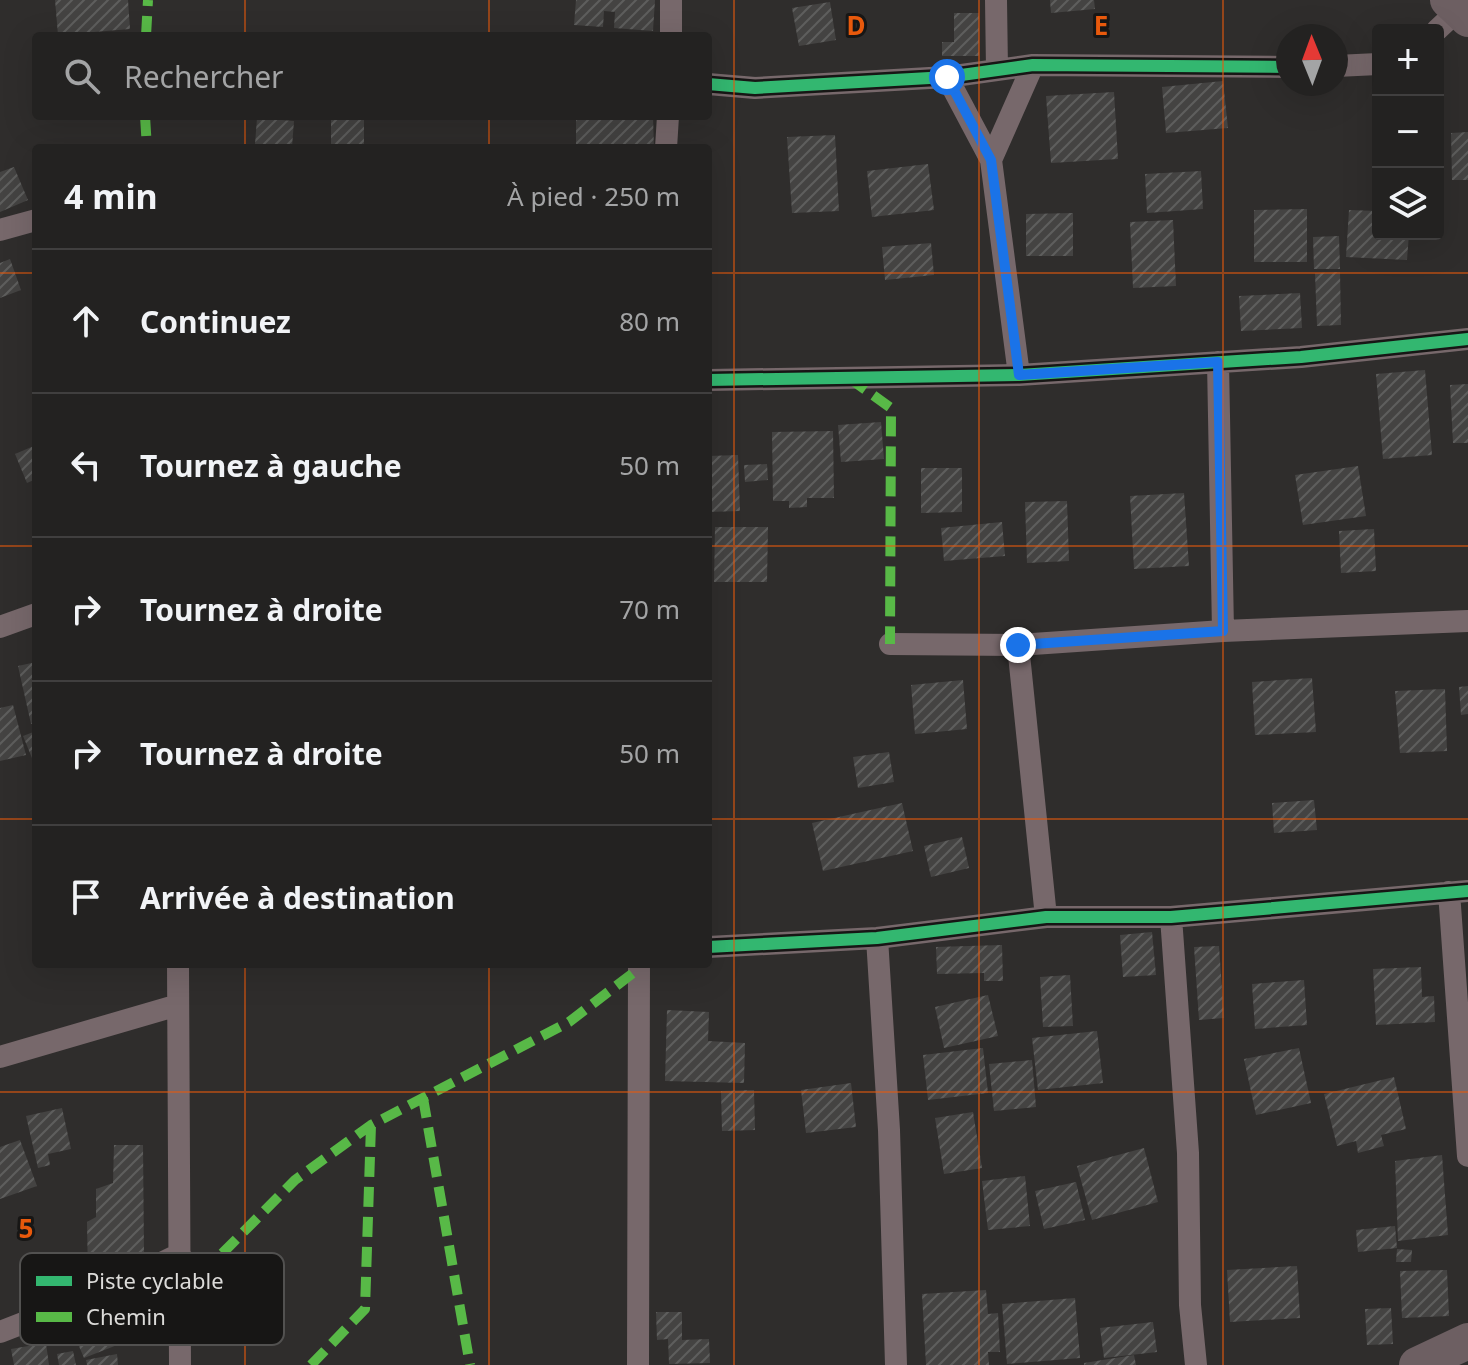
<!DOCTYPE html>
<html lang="fr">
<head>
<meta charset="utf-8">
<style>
	body { margin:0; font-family:"Noto Sans",sans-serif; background:#2f2f2e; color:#f1f3f6 }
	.controls { position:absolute; right:24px; top:24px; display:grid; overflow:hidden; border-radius:8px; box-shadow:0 8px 32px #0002 }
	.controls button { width:72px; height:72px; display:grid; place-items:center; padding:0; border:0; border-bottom:2px solid #403f3f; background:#232221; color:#f1f3f6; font:40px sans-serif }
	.compass { position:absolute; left:1276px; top:24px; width:72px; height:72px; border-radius:50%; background:#232221; box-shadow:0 8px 32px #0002; rotate:359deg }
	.stop { position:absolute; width:24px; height:24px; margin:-18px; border:6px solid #1a73e8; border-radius:50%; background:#fff }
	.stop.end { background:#1a73e8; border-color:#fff; box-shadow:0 2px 8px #0008 }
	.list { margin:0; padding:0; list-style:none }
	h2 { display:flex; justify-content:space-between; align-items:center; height:104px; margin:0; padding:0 32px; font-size:34px }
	h2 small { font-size:26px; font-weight:400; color:#a3a4a5 }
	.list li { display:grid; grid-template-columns:52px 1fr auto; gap:24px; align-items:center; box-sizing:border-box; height:144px; padding:0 32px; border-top:2px solid #403f3f }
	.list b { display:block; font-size:30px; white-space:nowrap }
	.list em { font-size:26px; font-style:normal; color:#a3a4a5 }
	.icon { flex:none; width:44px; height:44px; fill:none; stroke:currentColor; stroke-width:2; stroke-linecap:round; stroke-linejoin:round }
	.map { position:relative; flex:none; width:1468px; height:1365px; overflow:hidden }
	.search { position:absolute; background:#232221; box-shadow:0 8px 32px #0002; left:32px; top:32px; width:680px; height:88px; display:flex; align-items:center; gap:20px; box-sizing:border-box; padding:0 28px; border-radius:8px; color:#a3a4a5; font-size:30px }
	.panel { position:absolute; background:#232221; box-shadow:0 8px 32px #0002; left:32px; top:144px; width:680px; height:824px; border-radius:8px }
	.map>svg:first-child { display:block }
</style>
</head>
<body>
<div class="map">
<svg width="1468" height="1365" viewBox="0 0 1468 1365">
	<defs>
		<pattern id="building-hatch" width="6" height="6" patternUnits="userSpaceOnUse" patternTransform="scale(2)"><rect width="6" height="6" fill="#444342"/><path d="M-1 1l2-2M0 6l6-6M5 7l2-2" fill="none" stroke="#5e5e5d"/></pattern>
	</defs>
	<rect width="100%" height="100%" fill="#2f2d2c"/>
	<path fill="url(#building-hatch)" d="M55 0H128L130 29 58 35Z
		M576 0H655L653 31 614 28 615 12 604 11 603 27 574 25Z
		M1050 0H1094L1095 9 1051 13Z
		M830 2 836 40 799 46 792 8Z
		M954 13H979V56H942V42H954Z
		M1223 81 1228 128 1166 133 1162 87Z
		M1114 92 1118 159 1051 163 1046 96Z
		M331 116H364V148H331Z
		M576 116H653L654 148H576Z
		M257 118 294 121 292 147 255 144Z
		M1468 132V180H1452L1451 133Z
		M835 135 839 211 792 213 787 137Z
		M928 164 934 210 872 217 867 171Z
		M14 167 28 200 0 212V172Z
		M1201 171 1203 209 1147 213 1145 174Z
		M1307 209V262H1254V210Z
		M1349 210 1378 211V234H1409L1407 260 1346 257Z
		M1073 213V256H1026V214Z
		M1173 220 1176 286 1133 288 1130 222Z
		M1339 236 1340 269H1314L1313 237Z
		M931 243 934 275 885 280 882 247Z
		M10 259 21 290 0 298V263Z
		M1340 272 1341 325 1317 326 1315 273Z
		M1300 293 1302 328 1241 331 1239 296Z
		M1425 370 1432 455 1383 459 1376 374Z
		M1468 384V443H1453L1450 385Z
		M881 422 884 459 841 462 838 425Z
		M833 431 834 498H807V507L789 508V501H773L772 432Z
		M36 445V479L27 483 15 454Z
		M738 455 740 511 708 512V456Z
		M767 464 768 480 745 482 744 465Z
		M1358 466 1366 516 1303 525 1295 475Z
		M921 468H962V512L921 513Z
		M1184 493 1189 566 1134 569 1130 496Z
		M1067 501 1069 561 1027 563 1025 502Z
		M1002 522 1005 556 944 561 941 528Z
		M715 527H768L767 582H714Z
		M1374 529 1376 571 1341 573 1339 531Z
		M36 662V723L31 724 18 666Z
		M1312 678 1316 732 1255 735 1252 682Z
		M963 680 967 729 915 734 911 685Z
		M1468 686V714L1461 715 1459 687Z
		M1445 689 1447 751 1400 753 1395 691Z
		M13 705 26 755 0 761V708Z
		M36 731V768L23 736Z
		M889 752 894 782 858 788 853 757Z
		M1314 800 1317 830 1274 833 1272 803Z
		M902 803 913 851 823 871 812 823Z
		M962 837 969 868 931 877 924 846Z
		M1152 932 1156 975 1123 977 1120 935Z
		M1002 945 1003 981H984V973L937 974 936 947Z
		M1219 946 1224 1018 1199 1020 1194 947Z
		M1421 967 1422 997 1434 996 1435 1022 1376 1025 1373 969Z
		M1070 975 1073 1026 1043 1027 1040 977Z
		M1304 980 1307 1025 1255 1029 1252 984Z
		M988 995 998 1036 944 1048 935 1007Z
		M667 1010 709 1012 708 1041 745 1043 744 1083 665 1081Z
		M1097 1031 1103 1083 1038 1090 1032 1038Z
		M983 1048 988 1093 928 1100 923 1055Z
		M1299 1048 1311 1103 1256 1115 1244 1059Z
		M1032 1060 1036 1107 994 1111 989 1064Z
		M1394 1077 1406 1129 1381 1135 1384 1146 1358 1153 1356 1141 1337 1146 1324 1094Z
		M851 1083 856 1127 806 1133 801 1090Z
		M754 1090 755 1130 722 1131 721 1091Z
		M62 1108 71 1149 48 1154 50 1165 38 1168 26 1116Z
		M973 1112 982 1168 944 1174 935 1118Z
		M20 1140 37 1186 0 1199V1147Z
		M114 1145H143L144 1254 88 1278 87 1222 96 1217V1189L113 1183Z
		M1144 1148 1158 1202 1092 1220 1077 1166Z
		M1442 1155 1448 1235 1398 1241 1395 1161Z
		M1025 1176 1030 1226 988 1230 982 1181Z
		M1076 1182 1085 1220 1044 1229 1035 1191Z
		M1395 1226 1397 1248 1358 1252 1356 1230Z
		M1397 1249 1412 1250 1411 1262H1396Z
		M1297 1266 1300 1318 1230 1322 1227 1270Z
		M1447 1270 1449 1316 1402 1318 1400 1271Z
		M986 1290 988 1314 998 1313 1000 1352H988L989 1365H926L922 1294Z
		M1075 1298 1080 1358 1007 1364 1002 1304Z
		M1391 1308 1393 1344 1367 1345 1365 1309Z
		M125 1312 135 1338 84 1358 73 1332Z
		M656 1312H682V1340L709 1339 710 1363 669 1364 668 1339 657 1340Z
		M1153 1322 1157 1352 1104 1358 1100 1328Z
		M46 1343 49 1365H14L11 1349Z
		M73 1351 76 1365H59L57 1354Z
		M117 1354 118 1365H87L86 1360Z
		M1134 1355 1136 1365H1084V1363Z"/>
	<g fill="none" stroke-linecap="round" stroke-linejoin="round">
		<path stroke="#77686b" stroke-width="22" d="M996 0 997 69
			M1437 30 1467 2
			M671 36V0
			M1336 66 1378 64
			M947 77 991 160 1019 375
			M708 84 755 88 947 77 1033 65 1288 67
			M666 148 668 116
			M991 160 1033 65
			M0 230 36 220
			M1218 362 1223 631
			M708 380 1019 375 1301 357 1468 339
			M0 627 36 614
			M890 644 1018 645 1223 631 1468 621
			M1018 645 1046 917
			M1449 892 1468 1156
			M1171 917 1188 1153 1190 1305 1196 1365
			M877 938 889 1130 896 1365
			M708 947 877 938 1046 917H1171L1468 891
			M178 964 180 1365
			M0 1057 178 1005
			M0 1332 100 1293 180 1254
			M638 1365 639 964"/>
		<path stroke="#6d5f62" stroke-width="36" d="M1448 0 1468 19
			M1417 1365 1468 1341"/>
		<path stroke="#58b947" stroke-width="10" stroke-dasharray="20 10" stroke-linecap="butt" d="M146 36 148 0
			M145 116 147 148
			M849 378 891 408 890 644
			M423 1098 470 1365
			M180 1296 295 1180 371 1125 569 1022 637 970
			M311 1365 365 1309 371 1125"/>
		<g stroke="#171615" stroke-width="17">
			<path id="cycleway" d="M708 84 755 88 947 77 1033 65 1288 67
				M708 380 1019 375 1301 357 1468 339
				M708 947 877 938 1046 917H1171L1468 891"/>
		</g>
		<use href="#cycleway" stroke="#33b770" stroke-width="12"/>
	</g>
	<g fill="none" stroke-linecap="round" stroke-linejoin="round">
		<path stroke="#1a73e8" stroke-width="10" d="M947 77 991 160 1019 375 1218 362 1223 631 1018 645"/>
	</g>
	<path fill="none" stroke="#e8590c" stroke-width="2" stroke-opacity="0.55" d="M245 0V36M489 0V36M734 0V1365M979 0V1365M1223 0V1365M245 116V148M489 116V148M0 273H36M708 273H1468M0 546H36M708 546H1468M0 819H36M708 819H1468M245 964V1365M489 964V1365M0 1092H1468"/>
	<rect x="20" y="1253" width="264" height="92" rx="12" fill="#171615" stroke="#525150" stroke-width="2"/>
	<rect x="36" y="1276" width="36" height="10" fill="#33b770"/>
	<rect x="36" y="1312" width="36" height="10" fill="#58b947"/>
	<g font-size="22" fill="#dcdbd9">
		<text x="86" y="1289">Piste cyclable</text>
		<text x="86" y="1325">Chemin</text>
	</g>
	<g font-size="26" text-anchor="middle" font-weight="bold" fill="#e8590c" stroke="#171615" stroke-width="6" stroke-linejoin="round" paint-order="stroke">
		<text x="856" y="35">D</text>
		<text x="1101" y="35">E</text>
		<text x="26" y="1238">5</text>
	</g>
</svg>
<div class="controls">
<button>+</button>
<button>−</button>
<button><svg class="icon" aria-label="layers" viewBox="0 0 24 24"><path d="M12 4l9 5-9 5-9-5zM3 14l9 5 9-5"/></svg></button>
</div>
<svg class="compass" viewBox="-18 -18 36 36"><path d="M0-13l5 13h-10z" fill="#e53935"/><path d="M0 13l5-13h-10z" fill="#a3a4a5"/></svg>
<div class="stop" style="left:947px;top:77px"></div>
<div class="stop end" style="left:1018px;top:645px"></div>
<div class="search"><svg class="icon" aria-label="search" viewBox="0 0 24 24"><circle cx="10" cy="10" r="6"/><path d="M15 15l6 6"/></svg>Rechercher</div>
<section class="panel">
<h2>4 min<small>À pied · 250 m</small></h2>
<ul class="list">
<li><svg class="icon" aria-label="ahead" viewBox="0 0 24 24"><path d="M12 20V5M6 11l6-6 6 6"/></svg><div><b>Continuez</b></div><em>80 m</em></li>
<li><svg class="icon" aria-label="left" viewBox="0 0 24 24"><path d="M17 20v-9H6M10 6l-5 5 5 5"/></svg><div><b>Tournez à gauche</b></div><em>50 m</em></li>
<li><svg class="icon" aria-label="right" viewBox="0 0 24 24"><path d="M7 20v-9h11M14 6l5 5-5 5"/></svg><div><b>Tournez à droite</b></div><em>70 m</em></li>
<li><svg class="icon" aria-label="right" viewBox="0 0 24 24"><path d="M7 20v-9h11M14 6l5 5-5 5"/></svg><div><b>Tournez à droite</b></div><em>50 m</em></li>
<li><svg class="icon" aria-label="arrive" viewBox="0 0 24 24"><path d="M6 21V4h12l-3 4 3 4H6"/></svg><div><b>Arrivée à destination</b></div></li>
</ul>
</section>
</div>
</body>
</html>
